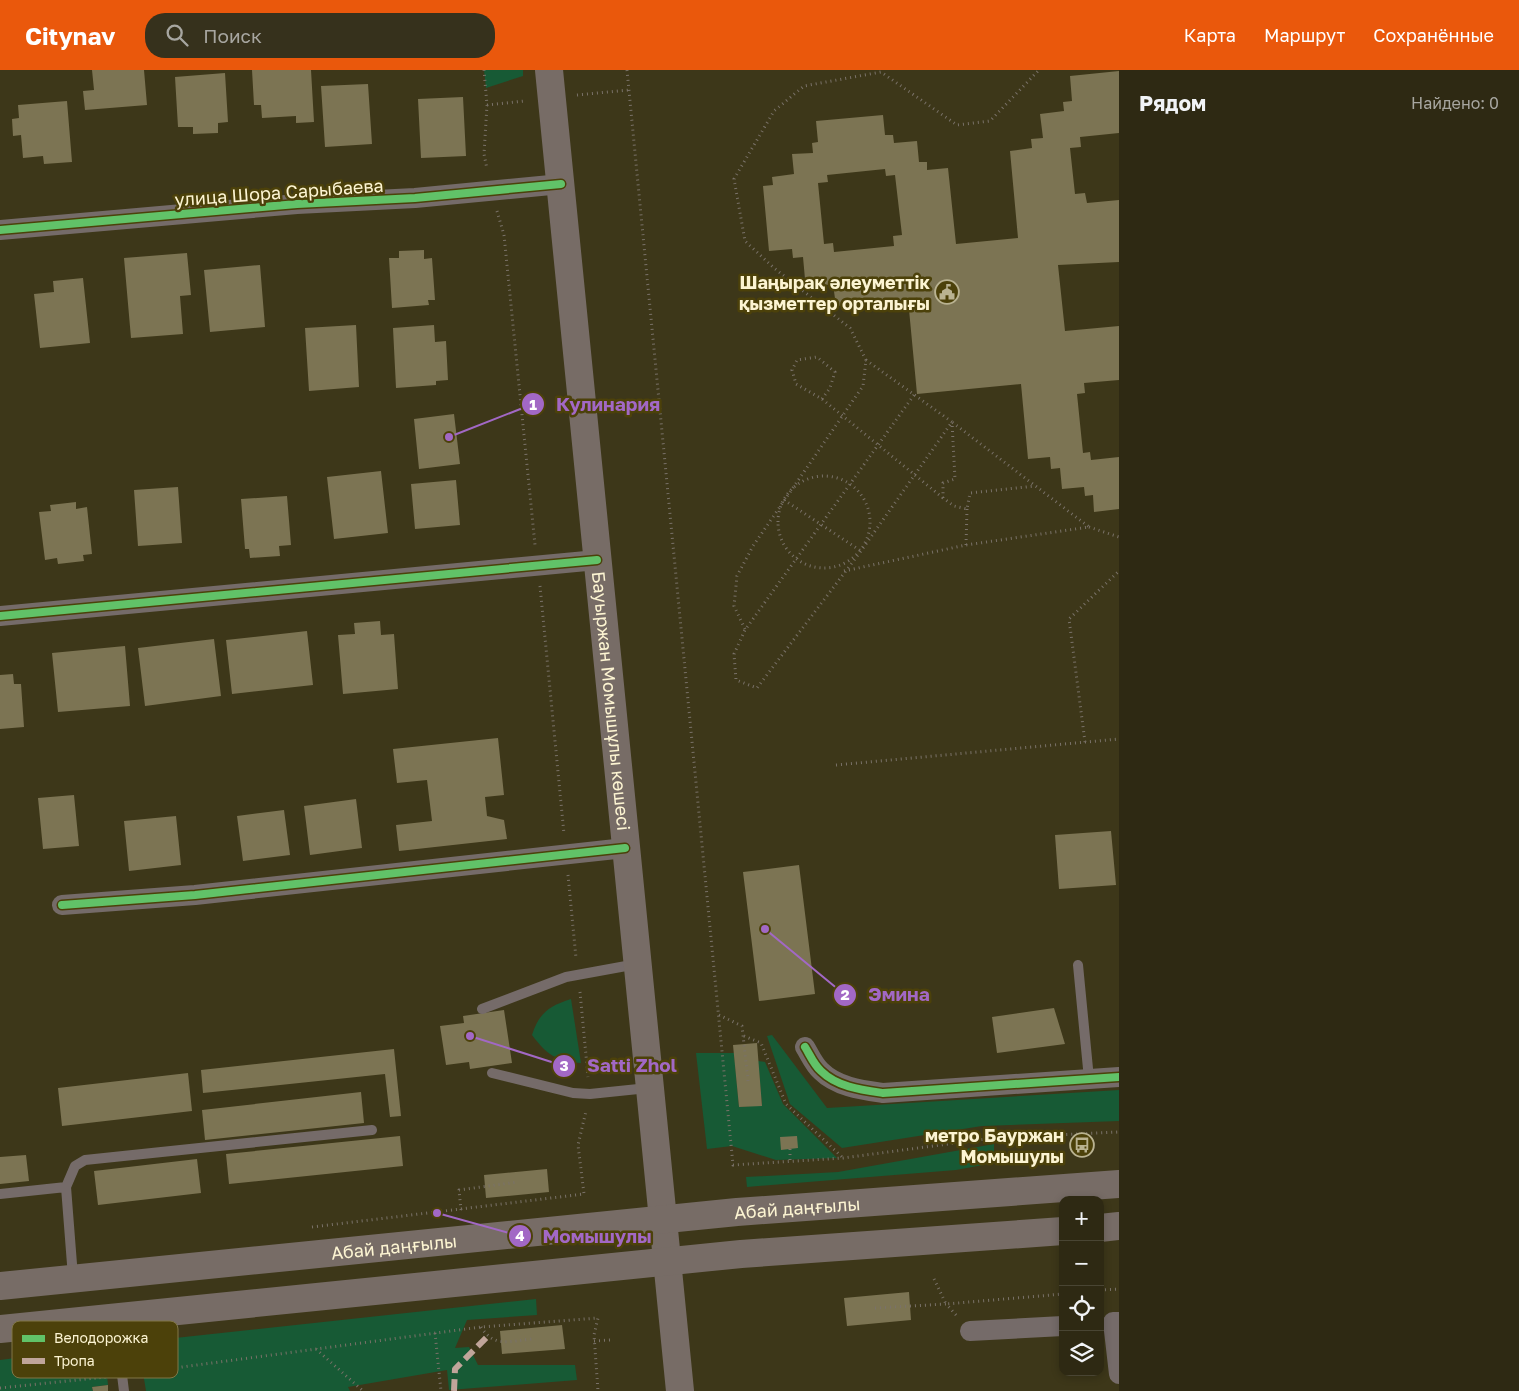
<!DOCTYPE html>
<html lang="ru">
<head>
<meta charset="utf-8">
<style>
	body { margin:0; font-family:"Golos Text",sans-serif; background:#36311c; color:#f1f3f6 }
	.controls { position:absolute; right:15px; bottom:15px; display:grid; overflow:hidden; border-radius:10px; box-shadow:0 2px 8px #0003 }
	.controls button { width:45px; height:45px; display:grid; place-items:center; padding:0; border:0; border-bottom:1px solid #494533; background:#2e2913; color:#f1f3f6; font:25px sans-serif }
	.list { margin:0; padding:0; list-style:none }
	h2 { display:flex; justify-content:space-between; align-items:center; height:65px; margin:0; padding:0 20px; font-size:21px }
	h2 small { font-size:16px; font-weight:400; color:#a7a6a0 }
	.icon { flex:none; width:28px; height:28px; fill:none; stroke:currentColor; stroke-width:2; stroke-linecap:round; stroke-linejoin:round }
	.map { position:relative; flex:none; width:1119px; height:1321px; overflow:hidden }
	header { display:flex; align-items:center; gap:30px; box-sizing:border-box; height:70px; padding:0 25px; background:#ea580c; color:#fff }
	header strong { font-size:24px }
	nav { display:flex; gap:28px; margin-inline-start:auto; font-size:18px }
	.search { width:350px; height:45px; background:#36311c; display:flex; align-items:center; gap:12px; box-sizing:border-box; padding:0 18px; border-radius:20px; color:#a7a6a0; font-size:19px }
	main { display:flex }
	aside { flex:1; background:#2e2913 }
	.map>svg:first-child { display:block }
</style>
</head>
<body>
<header>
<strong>Citynav</strong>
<div class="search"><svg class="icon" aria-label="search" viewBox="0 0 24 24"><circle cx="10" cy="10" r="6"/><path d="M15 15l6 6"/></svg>Поиск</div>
<nav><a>Карта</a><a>Маршрут</a><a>Сохранённые</a></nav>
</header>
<main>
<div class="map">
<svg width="1119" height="1321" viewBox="0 0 1119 1321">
	<rect width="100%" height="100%" fill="#3d3719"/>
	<path fill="#175a35" d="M484 0H523V6L486 18Z
		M571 929 581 993C557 992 546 984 532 965 539 943 549 936 571 929Z
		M772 965 827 1038 1119 1020V1051L982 1056 842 1078 790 1034 767 966Z
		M696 983H734L739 1037 762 1035 758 991 765 992 783 1034 837 1088 776 1090 732 1076 707 1079Z
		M994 1074V1093L956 1100 747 1117 746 1107 838 1102Z
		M536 1229 537 1245 467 1250 455 1278 469 1277 478 1295H575L577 1310 449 1320 447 1300 348 1317 350 1321H146L138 1272Z
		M94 1278 106 1295 108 1315 92 1317 93 1321H0V1290Z"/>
	<path fill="#7c7453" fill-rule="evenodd" d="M92 0H144L147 35 85 40 83 21 94 20Z
		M252 0H311L314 52 296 53V46L262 48 261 35H254Z
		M1119 1V63L1080 67 1081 77 1070 78 1075 124 1085 123 1087 133 1119 130V192L1058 195 1065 261 1119 256V310L1084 313 1085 323 1077 324 1083 383 1090 382 1091 390 1119 387V439L1094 442 1093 425 1085 426 1084 417 1062 419 1060 398 1051 399 1050 387 1028 389 1021 314 917 324 908 229 836 236 833 214 825 215 824 207 805 209 803 187 793 188 792 179 769 181 763 116 773 115 772 107 794 104 792 84 813 83 812 73 818 72 816 51 883 45 885 65H893L894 73 917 71 919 92H927V100L948 98 956 174 1018 168 1010 81 1032 78 1031 69 1043 68 1040 44 1064 41 1063 32 1072 31 1070 6ZM885 99 886 106 895 105 902 165 893 166 894 176 834 182 833 173 824 174 818 113 828 112 827 105Z
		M225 3 228 52 218 53V63L193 64V57H178L175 7Z
		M368 14 372 74 325 77 321 16Z
		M463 27 466 86 421 88 418 29Z
		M67 31 72 92 44 94 43 86 23 88 21 65 13 66 12 49 19 48 18 35Z
		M424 180V189L432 188 435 230H428L429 235 392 238 389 188H399V181Z
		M187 183 191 225 180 226 183 264 131 268 124 188Z
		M260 195 265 257 210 262 204 200Z
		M83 208 90 273 40 278 34 224 54 222 53 211Z
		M356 255 359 317 309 321 305 258Z
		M434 255 435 272 446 271 448 310 436 311V315L396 318 393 258Z
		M454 344 460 394 419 399 414 349Z
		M381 401 388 463 334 469 327 407Z
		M456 410 460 455 415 459 411 414Z
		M178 417 182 473 138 476 134 420Z
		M287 426 291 475 279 476 280 486 250 488 249 479H245L241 429Z
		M76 432V439L87 437 92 484 83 485 84 491 58 494 57 488 45 490 39 442 51 441 50 435Z
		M380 551 381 565 394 564 398 619 343 624 338 565 355 564 354 553Z
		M307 561 313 615 232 624 226 570Z
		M214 569 221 626 145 636 138 578Z
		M125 576 130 636 58 642 52 583Z
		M13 604 14 614H21L24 657 0 659V605Z
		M498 668 504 725 485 727 487 746 504 750 507 769 399 781 396 755 432 751 427 710 397 713 393 679Z
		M74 725 79 776 43 779 38 728Z
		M356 729 362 778 310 785 304 736Z
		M284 740 290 785 243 791 237 746Z
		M176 746 181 795 129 801 124 751Z
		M1111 761 1116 815 1059 819 1055 765Z
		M799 795 815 924 759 931 743 802Z
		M1054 938 1065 974 997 983 992 947Z
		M504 940 512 993 470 999 469 992 446 995 440 956 464 953 463 946Z
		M757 973 762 1036 739 1037 733 975Z
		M394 979 401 1046 390 1047 385 1004 203 1023 201 1000Z
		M188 1003 192 1041 62 1056 58 1018Z
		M361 1022 364 1053 205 1070 202 1040Z
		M400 1066 403 1096 229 1114 226 1084Z
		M797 1066 798 1078 781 1080 780 1067Z
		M26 1085 29 1111 0 1114V1087Z
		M197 1089 201 1123 98 1135 94 1101Z
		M547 1099 549 1122 486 1128 484 1105Z
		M909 1222 911 1250 847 1256 844 1228Z
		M562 1255 565 1279 502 1284 500 1261Z
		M108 1315V1321H93L92 1317Z"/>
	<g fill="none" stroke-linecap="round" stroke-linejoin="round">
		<path stroke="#7a7269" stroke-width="3" stroke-dasharray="1 4" stroke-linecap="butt" d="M484 0 487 35 484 84 487 99
			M627 0 733 1095 843 1088 993 1068 1119 1062
			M577 25 629 20
			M487 35 525 31
			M497 141 504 165 535 475
			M866 290 952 352 955 409 943 413V428L954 436 967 439 970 423 1035 416
			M822 329 830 318 835 302 817 287 797 290 792 300 796 314 822 329 943 428
			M778 452a46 46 0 1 1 92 0a46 46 0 1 1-92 0Z
			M784 430 861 481
			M1089 457 1119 467
			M966 475 967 439
			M844 501 966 475 1089 457 952 352 861 481 757 618 736 610 734 584 745 560 914 325
			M540 516 564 764
			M745 559 734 536 737 506 753 476 863 316 866 290 850 258 774 198 745 171 734 109 774 41 804 16 881 2 957 55 990 51 1039 0
			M1085 672 1069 549 1119 501
			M836 695 1119 669
			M568 805 576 888
			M580 922 588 1007
			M719 945 742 956 748 1011
			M744 966 761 973 786 1034 842 1087
			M790 1079V1091
			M461 1140 459 1120 518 1112
			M312 1157 584 1124 578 1075 586 1041
			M934 1209 946 1234 1063 1224
			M1100 1220 1119 1219
			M875 1238 946 1234 957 1246
			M481 1257C494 1278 510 1271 532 1269
			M435 1263 441 1321
			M594 1271 610 1270
			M316 1279 363 1321
			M137 1303 481 1257 598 1248 594 1265 598 1321
			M0 1318 106 1307"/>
		<path stroke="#756b69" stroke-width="10" d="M1078 895 1089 1009
			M482 939 566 907 637 894
			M492 1003 573 1023 590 1024 648 1018
			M0 1124 66 1117
			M73 1207 66 1117 75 1096 85 1090 372 1060
			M115 1249 124 1321"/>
		<path stroke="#756b69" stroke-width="20" d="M0 160 297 134 415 128 561 114
			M0 546 597 490
			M62 835 195 825 625 778
			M805 977C810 985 814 995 821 1001 837 1017 862 1020 883 1023L1119 1007
			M1119 1252H1113L1119 1304
			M970 1261 1063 1256"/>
		<g stroke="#776c66" stroke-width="28">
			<path id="s1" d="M549 0 680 1321"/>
			<path d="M1100 1158 1119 1156"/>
			<path id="s2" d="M0 1216 737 1142 1119 1114"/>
			<path d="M0 1259 741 1184 1063 1161"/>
		</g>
		<path stroke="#c0a59a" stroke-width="6" stroke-dasharray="12 6" stroke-linecap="butt" d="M454 1321 455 1299 487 1267"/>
		<g stroke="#4c410a" stroke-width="11">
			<path id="cycleway" d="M0 160 297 134 415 128 561 114
				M0 546 597 490
				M62 835 195 825 625 778
				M805 977C810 985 814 995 821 1001 837 1017 862 1020 883 1023L1119 1007"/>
		</g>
		<use href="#cycleway" stroke="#61c268" stroke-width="8"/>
	</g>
	<defs>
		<g id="civic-ring" transform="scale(1.25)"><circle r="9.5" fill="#4c410a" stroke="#b9b291" stroke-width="1.5"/><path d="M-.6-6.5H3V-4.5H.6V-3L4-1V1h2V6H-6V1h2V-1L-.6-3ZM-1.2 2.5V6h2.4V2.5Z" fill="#b9b291"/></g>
		<g id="bus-ring" transform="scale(1.25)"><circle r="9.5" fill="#4c410a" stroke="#b9b291" stroke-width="1.5"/><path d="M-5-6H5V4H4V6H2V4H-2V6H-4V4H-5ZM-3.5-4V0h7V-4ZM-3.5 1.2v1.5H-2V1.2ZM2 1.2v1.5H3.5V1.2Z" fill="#b9b291"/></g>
	</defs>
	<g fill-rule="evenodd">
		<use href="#civic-ring" x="947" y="222"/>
		<use href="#bus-ring" x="1082" y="1075"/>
	</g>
	<g text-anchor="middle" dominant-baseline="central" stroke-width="5" stroke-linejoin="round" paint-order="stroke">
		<g font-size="18" fill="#fcf4d2" stroke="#4c410a">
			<text transform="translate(279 122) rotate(-4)">улица Шора Сарыбаева</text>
			<text stroke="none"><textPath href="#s1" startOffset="634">Бауыржан Момышұлы көшесі</textPath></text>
			<text stroke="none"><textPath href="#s2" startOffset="801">Абай даңғылы</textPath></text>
			<text stroke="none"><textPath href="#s2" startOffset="396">Абай даңғылы</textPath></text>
		</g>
		<g font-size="18" font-weight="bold" fill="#fcf4d2" stroke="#4c410a" text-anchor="end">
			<text x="930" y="212">Шаңырақ әлеуметтік<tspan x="930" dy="21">қызметтер орталығы</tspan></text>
			<text x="1064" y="1065">метро Бауржан<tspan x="1064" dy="21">Момышулы</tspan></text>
		</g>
	</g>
	<rect x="12" y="1251" width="166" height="57" rx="8" fill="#4c410a" stroke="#817746" stroke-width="1"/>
	<rect x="22" y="1265" width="23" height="7" fill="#61c268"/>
	<rect x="22" y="1288" width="23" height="6" fill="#c0a59a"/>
	<g font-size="14" fill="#fcf4d2">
		<text x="54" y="1273">Велодорожка</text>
		<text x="54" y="1296">Тропа</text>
	</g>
	<path fill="none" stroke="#a268c5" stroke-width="2" d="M449 367L533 334M765 859L845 925M470 966L564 996M437 1143L520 1166"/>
	<g fill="#a268c5" stroke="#4c410a" stroke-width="2">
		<circle cx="449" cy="367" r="5"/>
		<circle cx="765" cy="859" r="5"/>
		<circle cx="470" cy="966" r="5"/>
		<circle cx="437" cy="1143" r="5"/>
		<circle cx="533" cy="334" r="12"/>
		<circle cx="845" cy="925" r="12"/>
		<circle cx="564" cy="996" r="12"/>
		<circle cx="520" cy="1166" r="12"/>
	</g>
	<g font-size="15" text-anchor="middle" font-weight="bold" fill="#fff">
		<text x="533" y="340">1</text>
		<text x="845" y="930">2</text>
		<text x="564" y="1001">3</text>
		<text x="520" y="1171">4</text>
	</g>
	<g font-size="19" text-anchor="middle" font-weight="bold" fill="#a268c5" stroke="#4c410a" stroke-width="5" stroke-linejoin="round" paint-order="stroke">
		<text x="608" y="341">Кулинария</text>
		<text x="899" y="931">Эмина</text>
		<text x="632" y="1002">Satti Zhol</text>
		<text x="597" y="1173">Момышулы</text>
	</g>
</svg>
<div class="controls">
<button>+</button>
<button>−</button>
<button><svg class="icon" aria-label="locate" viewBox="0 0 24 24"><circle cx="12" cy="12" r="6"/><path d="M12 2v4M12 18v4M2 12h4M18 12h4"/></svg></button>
<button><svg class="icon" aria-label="layers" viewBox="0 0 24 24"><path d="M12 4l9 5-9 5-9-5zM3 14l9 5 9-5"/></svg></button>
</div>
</div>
<aside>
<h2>Рядом<small>Найдено: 0</small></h2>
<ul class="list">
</ul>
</aside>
</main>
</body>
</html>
